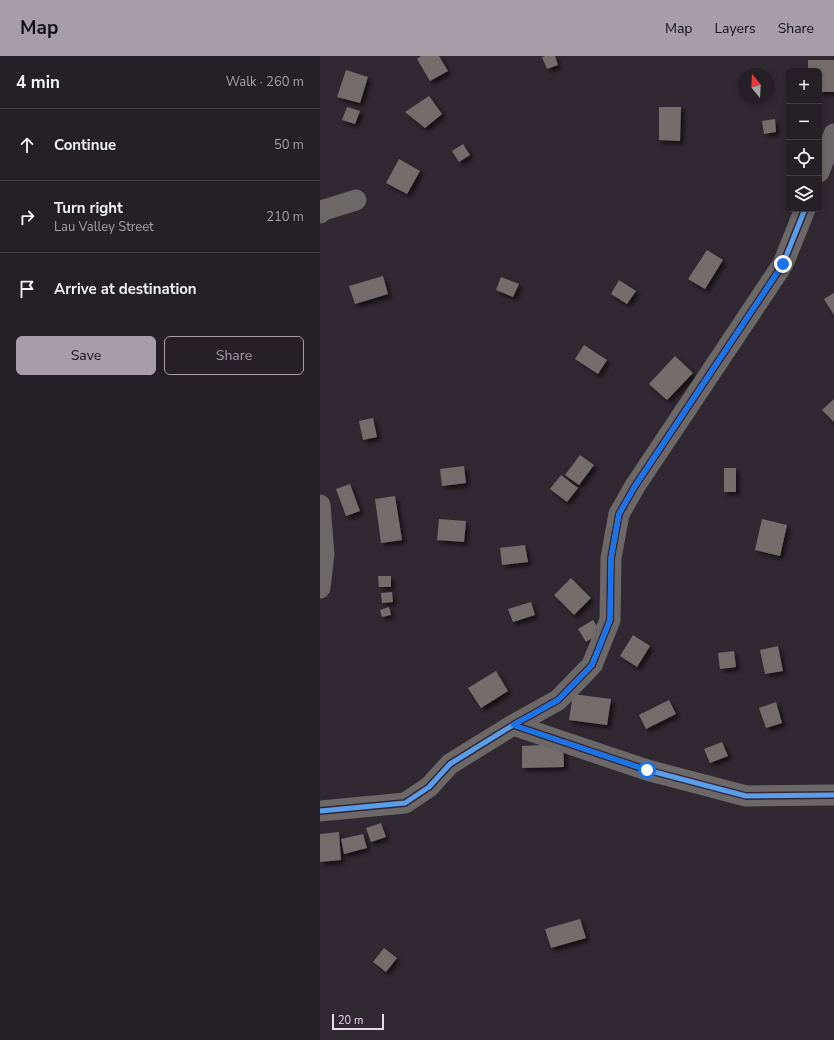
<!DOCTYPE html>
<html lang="en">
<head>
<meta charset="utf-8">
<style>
	body { margin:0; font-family:"Nunito Sans",sans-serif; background:#2d272e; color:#f1f3f6 }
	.controls { position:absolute; right:12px; top:12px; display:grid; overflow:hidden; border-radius:6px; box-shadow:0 2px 6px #0003 }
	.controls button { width:36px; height:36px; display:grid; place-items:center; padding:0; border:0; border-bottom:1px solid #423d43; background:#251f26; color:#f1f3f6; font:20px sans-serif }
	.compass { position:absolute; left:418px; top:12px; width:36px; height:36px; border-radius:50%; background:#251f26; box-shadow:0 2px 6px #0003; rotate:342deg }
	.scale { position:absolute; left:12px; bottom:10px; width:52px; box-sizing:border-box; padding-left:4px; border:2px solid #e5dbe6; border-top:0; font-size:11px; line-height:14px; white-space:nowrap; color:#e5dbe6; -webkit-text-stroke:3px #342536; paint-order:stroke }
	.stop { position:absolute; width:12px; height:12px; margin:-9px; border:3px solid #1a73e8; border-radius:50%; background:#fff }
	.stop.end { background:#1a73e8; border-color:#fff; box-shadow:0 1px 4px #0008 }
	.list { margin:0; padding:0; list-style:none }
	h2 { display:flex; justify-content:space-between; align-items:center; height:52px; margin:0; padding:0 16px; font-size:17px }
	h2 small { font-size:13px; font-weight:400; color:#a3a2a7 }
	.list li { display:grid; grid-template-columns:26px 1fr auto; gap:12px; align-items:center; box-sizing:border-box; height:72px; padding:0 16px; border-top:1px solid #423d43 }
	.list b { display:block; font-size:15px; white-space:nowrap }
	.list p { margin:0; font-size:13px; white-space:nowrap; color:#a3a2a7 }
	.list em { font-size:13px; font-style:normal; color:#a3a2a7 }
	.actions { display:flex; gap:8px; padding:12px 16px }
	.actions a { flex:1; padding:9px 0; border:1px solid #a69da7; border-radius:6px; text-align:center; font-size:14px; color:#a69da7 }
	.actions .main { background:#a69da7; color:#111 }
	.icon { flex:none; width:22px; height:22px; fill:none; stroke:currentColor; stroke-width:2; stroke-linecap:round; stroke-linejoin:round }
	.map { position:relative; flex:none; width:514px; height:984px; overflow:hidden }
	header { display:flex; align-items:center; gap:24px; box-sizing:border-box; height:56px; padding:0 20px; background:#a69da7; color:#111 }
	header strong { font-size:19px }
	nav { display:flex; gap:22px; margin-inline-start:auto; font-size:14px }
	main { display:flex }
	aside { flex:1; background:#251f26 }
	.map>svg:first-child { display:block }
</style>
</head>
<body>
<header>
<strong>Map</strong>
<nav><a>Map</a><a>Layers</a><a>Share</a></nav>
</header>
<main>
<aside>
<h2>4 min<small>Walk · 260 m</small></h2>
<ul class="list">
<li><svg class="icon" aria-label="ahead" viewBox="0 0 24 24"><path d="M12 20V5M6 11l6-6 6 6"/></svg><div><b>Continue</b></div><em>50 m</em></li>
<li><svg class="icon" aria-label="right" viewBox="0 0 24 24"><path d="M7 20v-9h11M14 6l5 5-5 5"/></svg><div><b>Turn right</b><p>Lau Valley Street</p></div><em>210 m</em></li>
<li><svg class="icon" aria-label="arrive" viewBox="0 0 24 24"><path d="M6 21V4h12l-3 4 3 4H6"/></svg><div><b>Arrive at destination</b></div></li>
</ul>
<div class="actions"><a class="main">Save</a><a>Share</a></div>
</aside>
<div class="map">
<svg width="514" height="984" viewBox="0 0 514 984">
	<defs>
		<filter id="shadow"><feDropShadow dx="3.5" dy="3.5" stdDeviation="2" flood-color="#0009"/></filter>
	</defs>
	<rect width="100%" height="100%" fill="#312932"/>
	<path fill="#746d6c" filter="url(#shadow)" d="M101 0H119L128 15 110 25 97 3Z
		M225 0H235L238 9 227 13 222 1Z
		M488 4H514V36H499V15H488Z
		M26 14 48 21 40 47 17 41Z
		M109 40 122 58 105 72 85 56Z
		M27 51 40 55 35 68 22 64Z
		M339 51H361L360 85 339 84Z
		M455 63 456 76 444 78 442 65Z
		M143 88 150 99 139 106 132 95Z
		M79 103 100 115 87 138 66 127Z
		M387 194 403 204 385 233 368 223Z
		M63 220 68 238 35 248 29 230Z
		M181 221 199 228 193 241 176 234Z
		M299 224 316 235 307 248 291 238Z
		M514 237V259L504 243Z
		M264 289 287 304 278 318 255 303Z
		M355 300 373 317 347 344 329 328Z
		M514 343V366L502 354Z
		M53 362 57 381 43 384 39 365Z
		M260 399 274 409 259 429 245 419Z
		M144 410 146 427 122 430 120 413Z
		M404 412H416V436H404Z
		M241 419 258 432 247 446 230 433Z
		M30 428 40 455 26 460 16 433Z
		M75 440 82 484 61 487 55 443Z
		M119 463 146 465 144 486 117 484Z
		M442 463 467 469 460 500 435 494Z
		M205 489 208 506 182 509 180 492Z
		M58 520H71V531H59Z
		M251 522 271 542 254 559 234 539Z
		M72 536 73 546 62 547 61 537Z
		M211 546 215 559 193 566 188 553Z
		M69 551 71 559 62 561 60 554Z
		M273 564 281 576 266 586 258 573Z
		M313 579 330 590 317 611 300 600Z
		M458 590 463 615 445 618 440 594Z
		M414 595 416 611 400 613 398 597Z
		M176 615 188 635 161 652 148 632Z
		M253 638 291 643 287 669 249 664Z
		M349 644 356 658 326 673 319 659Z
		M456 646 462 667 446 672 439 652Z
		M402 686 408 700 390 707 384 693Z
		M243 688 244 711 202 712V690Z
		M61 767 66 781 51 786 46 772Z
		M19 776 21 804 0 806V778Z
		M43 778 47 792 24 798 21 783Z
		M260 863 266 882 231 892 225 873Z
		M64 892 77 902 66 916 53 906Z"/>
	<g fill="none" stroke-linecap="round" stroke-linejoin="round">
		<path stroke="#6b6867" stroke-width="21" d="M499 116 514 78
			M0 157 4 154 36 144
			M0 449 4 498 0 532
			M193 669 327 714 426 740 514 739
			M0 755 85 747 109 731 130 708 193 669 238 644 272 609 290 564 291 502 299 458 315 430 463 208 485 153"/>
		<g stroke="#342536" stroke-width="8">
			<path id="cycleway" d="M193 669 327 714 426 740 514 739
				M0 755 85 747 109 731 130 708 193 669 238 644 272 609 290 564 291 502 299 458 315 430 463 208 485 153"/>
		</g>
		<use href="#cycleway" stroke="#5a9eea" stroke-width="5"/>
	</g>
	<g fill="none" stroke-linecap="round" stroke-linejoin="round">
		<path stroke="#1a73e8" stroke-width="5" d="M327 714 193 669 238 644 272 609 290 564 291 502 299 458 315 430 463 208"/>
	</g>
</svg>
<div class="controls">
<button>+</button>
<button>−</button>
<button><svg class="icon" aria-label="locate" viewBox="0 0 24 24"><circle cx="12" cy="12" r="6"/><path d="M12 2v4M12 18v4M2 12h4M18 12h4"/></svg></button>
<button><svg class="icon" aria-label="layers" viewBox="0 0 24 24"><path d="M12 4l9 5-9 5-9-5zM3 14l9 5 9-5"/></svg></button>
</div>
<svg class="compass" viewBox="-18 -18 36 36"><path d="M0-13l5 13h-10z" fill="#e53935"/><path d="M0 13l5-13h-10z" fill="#a3a2a7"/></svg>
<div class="scale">20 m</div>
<div class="stop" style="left:327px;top:714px"></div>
<div class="stop end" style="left:463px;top:208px"></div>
</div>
</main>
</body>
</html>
